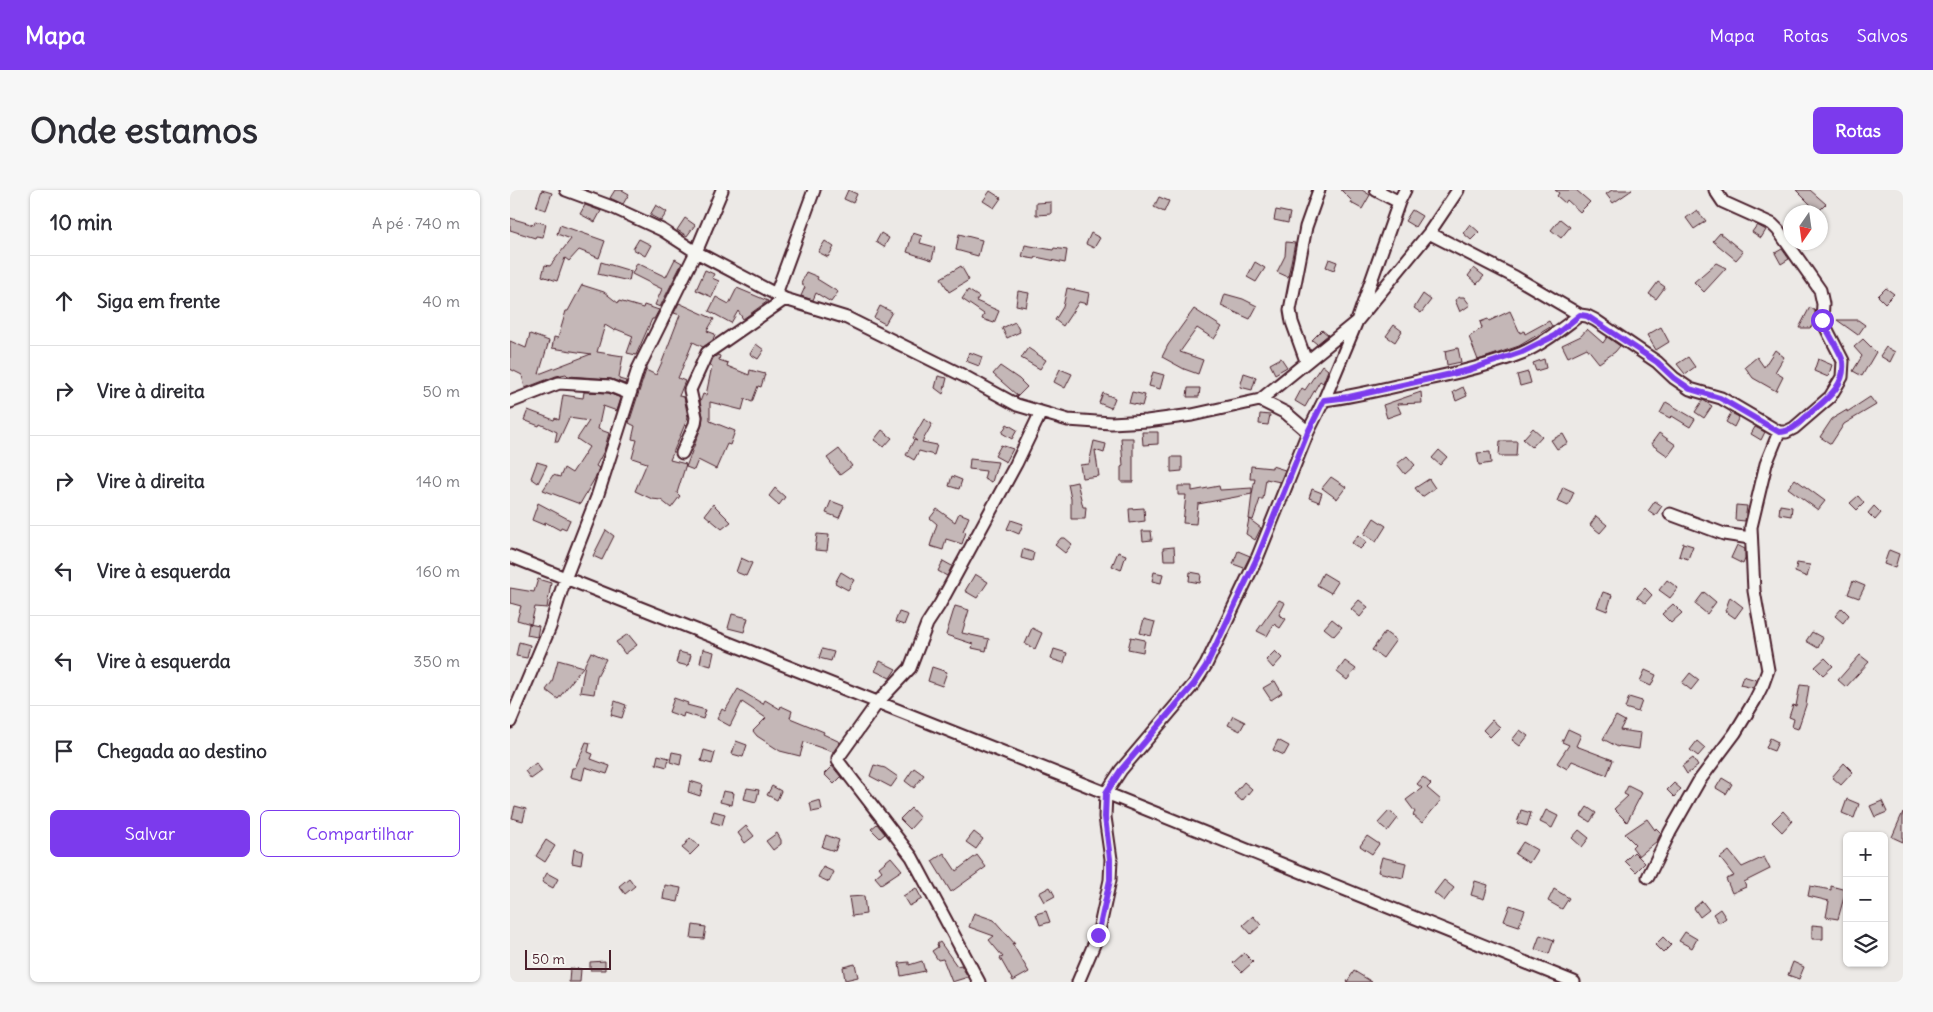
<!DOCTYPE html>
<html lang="pt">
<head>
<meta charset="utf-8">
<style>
	body { margin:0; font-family:Delius,sans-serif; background:#f7f7f7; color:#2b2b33 }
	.controls { position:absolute; right:15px; bottom:15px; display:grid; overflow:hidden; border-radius:8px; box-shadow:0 1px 4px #0004 }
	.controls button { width:45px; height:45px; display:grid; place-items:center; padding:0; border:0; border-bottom:1px solid #e1e1e2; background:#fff; color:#2b2b33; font:25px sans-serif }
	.compass { position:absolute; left:1273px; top:15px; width:45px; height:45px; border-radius:50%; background:#fff; box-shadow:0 1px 4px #0004; rotate:193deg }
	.scale { position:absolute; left:15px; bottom:12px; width:86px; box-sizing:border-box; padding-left:5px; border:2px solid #4a1f2b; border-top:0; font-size:14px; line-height:18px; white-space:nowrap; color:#4a1f2b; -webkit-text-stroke:4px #f6f6f2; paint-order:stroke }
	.stop { position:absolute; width:15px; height:15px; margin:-11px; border:4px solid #7c3aed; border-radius:50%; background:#fff }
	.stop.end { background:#7c3aed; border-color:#fff; box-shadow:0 1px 5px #0008 }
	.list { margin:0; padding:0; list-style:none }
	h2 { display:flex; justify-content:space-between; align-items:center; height:65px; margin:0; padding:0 20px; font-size:21px }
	h2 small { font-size:16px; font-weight:400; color:#7c7c81 }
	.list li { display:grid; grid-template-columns:32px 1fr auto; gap:15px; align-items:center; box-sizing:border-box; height:90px; padding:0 20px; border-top:1px solid #e1e1e2 }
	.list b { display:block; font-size:19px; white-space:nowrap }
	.list em { font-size:16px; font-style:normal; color:#7c7c81 }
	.actions { display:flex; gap:10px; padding:15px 20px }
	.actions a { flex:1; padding:11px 0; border:1px solid #7c3aed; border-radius:8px; text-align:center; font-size:18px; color:#7c3aed }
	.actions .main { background:#7c3aed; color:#fff }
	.icon { flex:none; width:28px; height:28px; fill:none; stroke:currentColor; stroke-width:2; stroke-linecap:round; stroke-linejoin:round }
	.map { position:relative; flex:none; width:1393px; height:792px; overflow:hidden; border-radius:8px }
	header { display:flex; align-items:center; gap:30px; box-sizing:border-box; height:70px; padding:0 25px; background:#7c3aed; color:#fff }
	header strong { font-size:24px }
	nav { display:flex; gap:28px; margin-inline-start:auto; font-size:18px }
	.intro { display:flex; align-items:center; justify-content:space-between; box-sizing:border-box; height:120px; padding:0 30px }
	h1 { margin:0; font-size:35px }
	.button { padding:12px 22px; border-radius:8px; background:#7c3aed; color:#fff; font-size:18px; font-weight:700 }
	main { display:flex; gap:30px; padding:0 30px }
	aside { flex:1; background:#fff; border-radius:8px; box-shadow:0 1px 4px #0004 }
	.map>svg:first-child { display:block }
</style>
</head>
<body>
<header>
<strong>Mapa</strong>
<nav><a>Mapa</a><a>Rotas</a><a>Salvos</a></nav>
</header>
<div class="intro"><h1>Onde estamos</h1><a class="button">Rotas</a></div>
<main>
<aside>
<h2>10 min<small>A pé · 740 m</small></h2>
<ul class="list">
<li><svg class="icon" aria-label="ahead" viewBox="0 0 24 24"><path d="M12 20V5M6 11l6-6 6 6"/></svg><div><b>Siga em frente</b></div><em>40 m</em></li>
<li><svg class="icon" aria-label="right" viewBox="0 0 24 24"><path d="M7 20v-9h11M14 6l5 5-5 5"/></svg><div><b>Vire à direita</b></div><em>50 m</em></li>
<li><svg class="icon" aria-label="right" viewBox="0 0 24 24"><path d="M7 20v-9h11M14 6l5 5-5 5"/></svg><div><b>Vire à direita</b></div><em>140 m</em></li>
<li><svg class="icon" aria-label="left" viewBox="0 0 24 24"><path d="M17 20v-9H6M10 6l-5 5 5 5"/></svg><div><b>Vire à esquerda</b></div><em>160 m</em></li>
<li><svg class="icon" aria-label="left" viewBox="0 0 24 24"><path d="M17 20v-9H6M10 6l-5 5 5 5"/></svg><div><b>Vire à esquerda</b></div><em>350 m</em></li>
<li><svg class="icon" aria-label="arrive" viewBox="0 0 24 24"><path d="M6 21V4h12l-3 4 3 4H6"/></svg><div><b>Chegada ao destino</b></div></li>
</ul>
<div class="actions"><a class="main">Salvar</a><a>Compartilhar</a></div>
</aside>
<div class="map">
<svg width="1393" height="792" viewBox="0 0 1393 792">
	<rect width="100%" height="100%" fill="#ece9e6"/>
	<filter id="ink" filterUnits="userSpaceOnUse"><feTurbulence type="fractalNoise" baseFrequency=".02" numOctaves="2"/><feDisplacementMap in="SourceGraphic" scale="10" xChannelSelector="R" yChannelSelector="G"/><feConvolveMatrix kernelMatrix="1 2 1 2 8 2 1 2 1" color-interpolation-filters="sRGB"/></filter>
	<g filter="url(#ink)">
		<path fill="#c4b7b7" stroke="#4a1f2b" d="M32 0 42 3 36 20 26 17Z
			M105 0H112L119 4 113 14 100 8Z
			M338 0 347 4 343 13 334 9Z
			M831 0H852L860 5 852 19 841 13 842 11Z
			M1045 0H1066L1080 12 1070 22 1057 10 1055 13 1047 6 1049 3Z
			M1102 0H1122L1103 13 1096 4Z
			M1286 0H1300L1316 14 1308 22Z
			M480 1 491 8 484 18 473 11Z
			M649 7 659 11 654 22 644 17Z
			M541 12V24L526 25V13Z
			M75 15 91 21 85 32 70 24Z
			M146 15 157 22 151 31 140 25Z
			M766 20 780 23 778 33 764 30Z
			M902 20 912 26 905 37 895 31Z
			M1187 20 1196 31 1184 39 1176 28Z
			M0 28 24 35 25 31 36 34 33 47 26 46 25 48 0 40Z
			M175 28 185 35 177 46 167 40Z
			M1050 29 1060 37 1051 48 1041 40Z
			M960 34 969 42 961 50 953 43Z
			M50 35 95 51 89 68 69 60 59 71 55 68 47 91 32 86 35 75 40 76 61 49 47 44Z
			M1247 35 1256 40 1251 48 1242 42Z
			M371 43 379 48 374 57 366 52Z
			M403 43 412 46 410 53 425 57 422 70 397 62Z
			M581 43 590 48 584 58 576 54Z
			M1210 43 1233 62 1226 70 1203 51Z
			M449 44 472 50 468 66 446 60Z
			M129 49 141 55 135 66 123 59Z
			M315 51 324 57 318 67 308 62Z
			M776 52 785 53 778 87 767 82 775 66Z
			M515 55 543 60 544 58 557 60 555 73 526 67 525 69 512 67Z
			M1272 59 1279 69 1271 74 1265 63Z
			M165 69 172 73 150 117 145 115 152 99 122 84 127 73 156 87Z
			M819 69 827 72 824 80 816 77Z
			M91 72 121 81 119 91 88 84Z
			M745 72 755 78 746 92 737 87Z
			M1206 73 1216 78 1194 102 1184 92Z
			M451 76 459 90 439 102 431 88Z
			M964 78 974 86 967 94 958 86Z
			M195 80 204 84 202 88 209 91 202 107 186 100Z
			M296 82 308 87 307 89 328 102 321 112 306 103 303 110 291 106 295 97 291 94Z
			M1148 92 1155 97 1146 109 1139 104Z
			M72 95 94 102 108 113 109 111 133 118 134 115 149 120 144 129H142L126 165 117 163 123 146 106 139 105 141 95 135 87 162 113 166 109 187V189L116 191 115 194 101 189 58 186 56 184 46 186 15 198 12 185 0 179V151L16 158 20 144 39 151 29 184 81 164 42 158 44 147 48 148 56 121H58Z
			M227 98 258 111 233 129 228 121 221 133 199 121 206 107 219 114Z
			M557 98 579 103 577 114 569 112 553 136 545 130 553 117Z
			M1376 98 1384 104 1375 113 1368 106Z
			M458 100 469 107 466 111 489 121 484 133 472 129 474 124 452 109Z
			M508 101 519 103 516 117 506 115Z
			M715 104 733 109 747 116 740 129 711 116Z
			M913 104 921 110 911 123 904 118Z
			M950 107H954L960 115 950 122 945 110Z
			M169 113 204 129 197 141 205 144 203 150 193 157 183 152 168 188 175 191 169 206 174 207 178 227 160 270 176 274 167 303 170 306 161 318 151 310 142 309 125 301 137 273 122 268 127 250 122 249 125 236 119 233 136 180 146 185 152 172 170 125 164 123Z
			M370 116 382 122 375 134 364 128Z
			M1300 117 1305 121V132L1300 138H1289Z
			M684 119 712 137 704 149 687 138 670 162 693 170 688 184 674 179 652 167 658 155Z
			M1000 121 1010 143 1014 141 1015 144 1039 131 1042 136 1009 156 968 170 959 147 972 138 970 132 978 129 979 131Z
			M1327 130H1348L1355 135 1348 145Z
			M505 132 510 142 497 148 492 138Z
			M884 135 892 141 885 152 876 146Z
			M1151 137 1159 152 1146 160 1137 145Z
			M1077 139 1093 153 1097 147 1110 156 1105 162 1089 173 1077 158 1058 167 1052 155 1071 146Z
			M812 140 818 145 807 154 802 150Z
			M1353 149 1366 162 1352 186 1343 181 1352 166 1344 157Z
			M246 154 254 160 248 169 240 164Z
			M1376 157 1385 162 1380 172 1370 166Z
			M518 158 536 170 530 179 511 168Z
			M948 158 951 172 937 175 935 161Z
			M1265 160 1274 167 1265 182 1273 187 1266 201 1243 188 1235 177 1247 167 1254 177Z
			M459 162 472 167 469 176 456 171Z
			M208 165 210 166 209 170 218 173 217 176 239 185 240 180 255 184 251 197 248 196 242 212 235 209 232 220 200 212V231L225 241 220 255 217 254 206 279 188 270 184 280 176 277 192 235 193 226 190 212 193 204 196 205 202 176 200 175 203 168Z
			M1178 167 1185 177 1175 184 1167 174Z
			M771 168 777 177 765 184 760 174Z
			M1034 169 1036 178 1026 181 1023 173Z
			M1308 169 1322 175 1318 187 1304 181Z
			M812 175 818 180 813 193 810 191 795 217 785 211 792 198 795 200Z
			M490 176 509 189 517 197 508 206 483 184Z
			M550 179 562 184 555 198 544 192Z
			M643 182 654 185 650 199 639 196Z
			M1018 182 1021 193 1010 196 1007 185Z
			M734 183 746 187 742 200 730 197Z
			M428 186 437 188 433 204 425 198Z
			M953 197 957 206 946 211 943 202Z
			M678 198H690L689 207H677Z
			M74 202 98 203 111 208 107 221 93 216 88 239 99 243 94 261 86 276 89 278 85 288 70 314 33 300 43 285 50 287 54 278 62 283 79 257 67 249 79 231 59 228 48 252H45L47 242 30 234 29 236 14 230 18 220 44 230 45 228 49 230 53 205 73 208Z
			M622 202 635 205 632 216 619 213Z
			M911 202 912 213 887 214 891 223 877 228 873 215Z
			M593 203 605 208 601 218 589 213Z
			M1360 207 1366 215 1334 234 1321 254 1310 247 1322 229 1337 220V222Z
			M1193 210 1202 216 1194 228 1185 222Z
			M1156 212 1185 229 1180 237 1162 226 1160 228 1150 223Z
			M1221 223 1229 227 1224 237 1216 232Z
			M750 224 760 225 758 235 749 234Z
			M414 229 422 234 412 252 427 255 424 265 409 261 404 270 396 265 404 250 407 251 403 248Z
			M497 234 507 240 502 249 492 243Z
			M1245 237 1255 242 1251 250 1241 244Z
			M1023 238 1032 246 1022 257 1013 249Z
			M372 240 382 248 374 257 364 250Z
			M632 242H648V254L633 255Z
			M1149 243 1166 255 1158 266 1141 254Z
			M1053 244 1058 253 1047 259 1041 250Z
			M611 248H623V292H611V277L613 276Z
			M584 251 596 254 594 263 585 260 589 286 572 288 570 275 579 274Z
			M990 251H1007L1006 266H989Z
			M491 255 503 259 496 272 485 266Z
			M329 259 342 276 330 285 317 268Z
			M929 260 937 267 930 275 922 268Z
			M980 262 981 273 969 275 967 263Z
			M897 266 905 275 895 284 887 274Z
			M661 267H672V281L661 282Z
			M460 269 488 272 482 292 474 289 476 281 459 279Z
			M27 272 37 275 28 293 21 288Z
			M741 276 762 278V276L775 280 770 292 756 289 753 309H750L743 330 739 329 742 304 688 314 686 334 673 333 676 305H668V296H682V301L709 296 710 300 742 298V304L745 289H740Z
			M442 286 452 290 449 299 439 296Z
			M821 287 836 297 827 309 812 298Z
			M919 289 925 298 912 307 905 298Z
			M1285 289 1315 311 1308 320 1278 298Z
			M567 292 573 317H576L575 329H561V309L558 294Z
			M1053 297 1064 302 1058 316 1047 311Z
			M265 298 275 307 269 315 259 306Z
			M802 299 812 303 809 312 799 308Z
			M1348 306 1354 313 1347 320 1340 313Z
			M321 311 334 316 329 328 316 323Z
			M1145 311 1152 316 1145 326 1138 321Z
			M28 313 60 330 56 339 51 337 50 340 35 332 34 335 22 330Z
			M203 314 221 332 212 339 195 325Z
			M1226 315 1237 316 1235 331 1225 330Z
			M1270 315 1282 317 1281 326 1269 324Z
			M1364 316 1371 323 1365 330 1358 323Z
			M634 318 635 331 620 333 619 319Z
			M427 319 445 332 449 323 459 327 453 341 456 342 452 354 436 349 433 360 420 356 427 334 420 328Z
			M1086 326 1097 335 1090 343 1080 335Z
			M864 328 876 336 866 352 854 344Z
			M739 329 751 338 745 350 736 344Z
			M501 330 513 334 509 344 497 339Z
			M96 340 104 346 92 370 83 366Z
			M632 341H641L642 350 633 351Z
			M307 344 319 345 317 361 305 360Z
			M848 345 857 352 850 359 842 353Z
			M551 348H555L562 354 555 363 545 355Z
			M1173 353 1183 356 1178 369 1169 366Z
			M1227 355 1235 359V369L1233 374 1221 368Z
			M664 357 665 370H654L653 358Z
			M513 359 524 363 522 371 511 368Z
			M1379 360 1389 364 1385 378 1374 374Z
			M728 361 740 366 734 378 723 374Z
			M608 362 616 365 611 380 602 376Z
			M231 368 242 373 236 386 226 382Z
			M433 371 442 376 437 386 428 381Z
			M1287 373 1300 375 1297 387 1285 382Z
			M331 382 344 390 338 400 325 393Z
			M644 382 653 384 651 393 642 391Z
			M680 382 691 384 690 393 679 391Z
			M813 383 828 392 821 403 807 395Z
			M465 384 478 392 467 408 455 401Z
			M28 389 41 393 37 418 25 417 21 434 7 430 11 416 0 413V398L24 402Z
			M1157 390 1168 398 1160 408 1149 400Z
			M1343 391 1355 396 1349 408 1338 404Z
			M1135 398 1142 405 1135 413 1127 407Z
			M1093 402 1102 405 1097 421 1087 417Z
			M1194 402 1206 412 1197 424 1185 414Z
			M1220 407 1233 417 1225 428 1215 421Z
			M769 410 775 413 769 425 776 429 770 438 764 434 757 446 747 441Z
			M849 410 858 417 850 427 841 419Z
			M1163 414 1172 423 1161 433 1152 424Z
			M445 416 459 420 452 443 479 449 476 461 462 458 463 454 436 445Z
			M1332 418 1339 425 1333 433 1325 426Z
			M389 422 398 425 394 435 385 432Z
			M222 424 238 428 234 442 218 438Z
			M634 429 645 432 641 446 630 443Z
			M822 429 832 437 824 446 814 438Z
			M19 434 29 436 27 447 17 445Z
			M522 438 532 443 525 459 515 454Z
			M875 442 886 450 873 468 862 460Z
			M1302 442 1313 448 1308 458 1296 451Z
			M118 444 127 455 115 464 106 452Z
			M621 447 635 450 633 462 618 459Z
			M9 452 20 455 17 468 6 466Z
			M193 459 204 462 201 476 190 473Z
			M312 459 324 462 321 471 309 468Z
			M544 459 557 463 554 473 541 469Z
			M765 461 772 468 763 478 756 470Z
			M81 462 96 469 87 486 84 504 70 502 75 474Z
			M169 462 181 465 178 476 166 473Z
			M1350 465 1359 472 1336 497 1328 490Z
			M1315 468 1323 476 1313 485 1305 477Z
			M48 470 73 477 48 509 36 500 42 492Z
			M370 471 386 479 380 488 365 481Z
			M835 471 846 479 837 490 827 482Z
			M422 477 437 482 432 496 418 491Z
			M1135 480 1146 485 1141 496 1130 491Z
			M1180 483 1189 490 1181 500 1172 493Z
			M1233 486 1246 490 1243 498 1230 495Z
			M765 491 772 503 761 510 753 498Z
			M1290 495 1299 496 1296 515 1288 539 1282 537 1284 529 1279 527 1283 515 1286 516Z
			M228 499 253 514 255 510 270 519 271 516 282 521 280 528 314 542 313 544 330 552 323 562 294 552 290 566 270 561 247 546 243 541 256 528 232 512 220 536 207 529 212 519 215 521Z
			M1119 507 1132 511 1128 522 1115 518Z
			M164 508 178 513 177 515 196 520 193 529 174 523 173 527 159 522Z
			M105 511 116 515 112 528 101 525Z
			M723 526 735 532 730 541 718 535Z
			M1106 526 1115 531 1110 540 1131 543 1129 559 1109 556 1108 557 1093 549Z
			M982 530 990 537 980 547 973 540Z
			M1058 539 1071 545 1066 556 1103 570 1097 585 1062 571 1057 579 1047 573 1059 555 1052 552Z
			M1010 540 1018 546 1010 556 1002 550Z
			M1260 548 1268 552 1264 561 1256 558Z
			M768 550 779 556 774 565 763 560Z
			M226 551 237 555 233 567 222 564Z
			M1187 551 1195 558 1188 566 1180 560Z
			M76 552 80 553 78 562 83 564 81 569 100 576 97 584 75 577 72 590 60 587 62 578H65Z
			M194 560 205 563 202 574 191 571Z
			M162 562 172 564 170 575 160 572Z
			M148 565 159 568 157 577 146 574Z
			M1183 568 1188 576 1177 584 1172 576Z
			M26 573 32 581 21 589 15 581Z
			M1334 573 1343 582 1331 595 1322 587Z
			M364 575 375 578 388 587 381 597 360 586Z
			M322 576 331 587 324 594 314 584Z
			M404 578 414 585 404 598 395 591Z
			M913 587 921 594 917 598 931 610 912 633 903 625 905 622 896 610 912 598 907 594Z
			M1212 588 1222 594 1216 604 1206 598Z
			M180 591 193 595 190 606 178 602Z
			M734 592 742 599 732 611 724 604Z
			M1164 593 1171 599 1164 607 1157 600Z
			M262 596 271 601 267 610 257 605Z
			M1118 596 1132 603 1117 632 1104 619 1118 606 1114 604Z
			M237 598 249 600 246 612 234 609Z
			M213 601 224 603 222 615 210 612Z
			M1337 609 1349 614 1344 628 1332 623Z
			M310 610 312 620 302 622 300 613Z
			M1372 611 1377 622 1365 627 1360 616Z
			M5 616 16 619 13 631 2 628Z
			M1077 617 1086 623 1080 632 1071 626Z
			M401 618 410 628 400 639 390 629Z
			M1011 620 1021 623 1017 636 1007 633Z
			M1036 620 1048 626 1042 638 1030 632Z
			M204 621 215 624 212 635 201 632Z
			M879 621 888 628 878 641 868 633Z
			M1273 621 1282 631 1272 642 1262 632Z
			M1393 622V652L1382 647Z
			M1137 629 1145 640 1146 638 1151 643 1147 651 1129 666 1122 657 1125 654 1115 644Z
			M367 634 375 644 370 648 361 639Z
			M236 636 244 646 235 653 228 643Z
			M1069 640 1079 648 1072 657 1062 648Z
			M464 642 473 649 466 659 456 652Z
			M267 643 271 650V654L263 660 256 651Z
			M316 645 329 650 325 661 312 657Z
			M857 646 869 654 862 664 850 656Z
			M180 648 189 656 180 665 172 658Z
			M36 650 45 656 35 672 26 666Z
			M1013 652 1027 660 1019 673 1005 664Z
			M64 659 73 661 71 675 62 673Z
			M1219 661 1232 677 1254 667 1260 679 1234 692 1236 697 1222 703 1216 689 1224 686 1210 668Z
			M1124 662 1135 673 1126 682 1115 671Z
			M434 663 446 681 467 665 476 677 441 702 422 671Z
			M381 667 392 680 371 694 365 687 372 681 369 677Z
			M872 667 896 673 893 688 868 682Z
			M313 677 324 682 319 692 308 687Z
			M37 683 48 689 43 698 32 692Z
			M119 688 125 696 115 704 109 696Z
			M934 690 944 698 934 711 924 703Z
			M965 691 978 695 974 709 961 705Z
			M155 695 171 698 168 712 153 709Z
			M1300 696 1321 700V696L1336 700 1328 729 1316 727 1319 711 1298 706Z
			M540 697 545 706 534 712 529 703Z
			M406 698 412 709 399 716 393 706Z
			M1044 699 1059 708 1052 719 1038 711Z
			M354 706 356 724 342 726 339 707Z
			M1192 711 1199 720 1190 727 1184 718Z
			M1000 715 1015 720 1009 736 994 731Z
			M1210 719 1216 728 1209 733 1203 724Z
			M536 721 540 732 530 735 526 724Z
			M464 723 484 730 505 754 502 753 519 782 503 791 490 768 493 767 479 750 484 746 459 737Z
			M743 726 751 735 741 744 733 735Z
			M183 735 196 737 194 749 181 748Z
			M1302 735 1313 736V749H1302Z
			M1175 742 1187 749 1182 758 1169 751Z
			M1030 745 1044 750 1039 764 1025 759Z
			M1153 747 1161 755 1153 763 1145 755Z
			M430 752 447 776 451 775 458 787 442 792 433 769 428 770 422 761 428 757 427 754Z
			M734 763 743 772 732 782 723 773Z
			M95 771V780H80V772Z
			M412 771 415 781 391 786 389 773 399 772V775Z
			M1283 772 1294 777 1289 789 1278 785Z
			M345 774 348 787 335 790 333 777Z
			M60 778 71 779 70 792H59Z
			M844 781 862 792H837Z"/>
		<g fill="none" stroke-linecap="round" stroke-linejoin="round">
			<g stroke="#4a1f2b" stroke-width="15">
				<path id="minor" d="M56 0 102 17 152 40 186 62 275 109 337 128 452 185 507 215 558 230 601 233 637 231 682 225 750 210 847 131 919 43 948 0
					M866 0 889 12
					M919 43 1005 87 1070 125 1077 126 1085 130 1147 172 1164 188 1180 199 1211 208 1269 242H1276L1284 238 1320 207 1332 187 1333 171 1312 130 1313 114 1310 100 1268 40 1262 34 1213 12 1205 0
					M266 104 304 0
					M796 171 782 132 780 120 796 37 809 0
					M750 210 776 223 798 242
					M814 210C846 206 877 198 908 191 943 184 979 176 1012 163 1033 154 1051 139 1070 125
					M0 212 49 193 100 196 120 204
					M172 263 185 234 186 227 180 200 197 163 275 109
					M1160 324 1214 344 1240 348
					M0 366 596 603 1064 792
					M0 532 40 437 55 389 87 307 128 179 186 62 212 0
					M1138 687 1160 642 1189 591 1225 543 1245 510 1253 494 1258 480 1244 401 1241 337 1256 274 1269 242
					M469 792 402 667 328 571V568L368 512 400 478 417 434 430 414 506 274 531 222
					M568 792 588 745 600 690 601 669 595 627 596 603 611 580 684 494 696 475 748 366 798 242 814 210 847 131 889 12 895 0"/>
			</g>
			<use href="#minor" stroke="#f6f6f2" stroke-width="11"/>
		</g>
	</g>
	<g fill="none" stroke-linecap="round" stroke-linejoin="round" filter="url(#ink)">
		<path stroke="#7c3aed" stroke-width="6" d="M588 745 600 690V669L595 627 596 603 611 580 684 494 696 476 748 366 798 242 814 210 839 207 959 180 1012 162 1044 146 1070 125 1077 126 1147 172 1164 188 1180 199 1210 208 1269 242C1283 242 1288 233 1298 225 1314 211 1336 197 1333 172 1333 166 1316 140 1312 130"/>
	</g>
</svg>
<div class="controls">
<button>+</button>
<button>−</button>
<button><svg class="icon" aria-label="layers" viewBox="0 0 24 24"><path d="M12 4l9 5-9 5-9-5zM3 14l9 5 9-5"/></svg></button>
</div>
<svg class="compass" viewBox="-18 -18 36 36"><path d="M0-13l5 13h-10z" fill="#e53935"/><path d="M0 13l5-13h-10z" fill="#7c7c81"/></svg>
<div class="scale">50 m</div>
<div class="stop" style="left:1312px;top:130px"></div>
<div class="stop end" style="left:588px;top:745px"></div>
</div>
</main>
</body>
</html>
